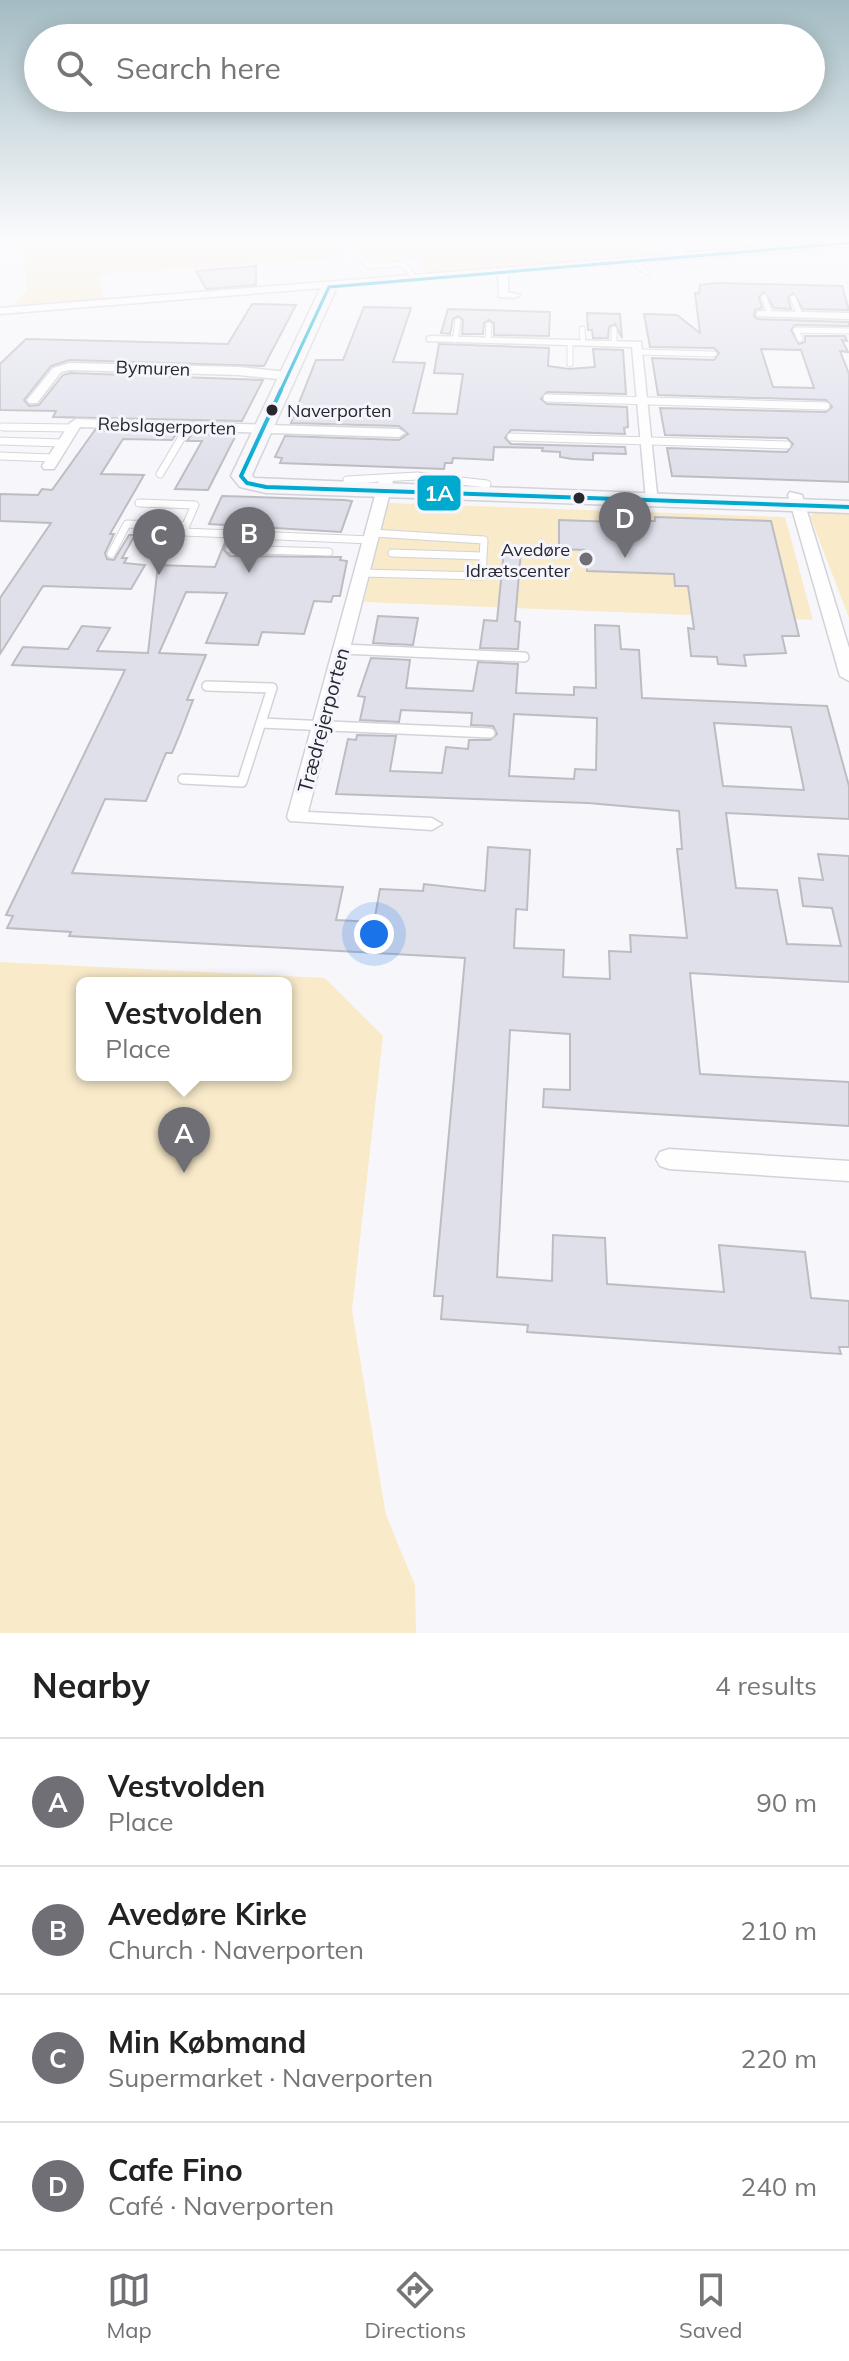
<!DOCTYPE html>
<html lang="en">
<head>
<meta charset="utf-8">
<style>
	body { margin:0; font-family:Mulish,sans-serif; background:#f2f2f2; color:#222 }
	.you { position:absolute; left:374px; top:934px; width:28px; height:28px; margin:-20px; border:6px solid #fff; border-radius:50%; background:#1a73e8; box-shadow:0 0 0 12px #1a73e833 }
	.badge { display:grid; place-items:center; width:52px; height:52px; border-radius:50%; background:#706f76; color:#fff; font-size:26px; font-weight:700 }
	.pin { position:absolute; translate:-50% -66px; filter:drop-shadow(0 2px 4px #0008) }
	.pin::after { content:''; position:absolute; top:42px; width:28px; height:24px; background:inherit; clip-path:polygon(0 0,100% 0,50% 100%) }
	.popup { position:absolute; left:76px; top:977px; width:216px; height:104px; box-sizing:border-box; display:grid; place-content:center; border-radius:12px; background:#fff; filter:drop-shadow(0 2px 6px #0005); font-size:26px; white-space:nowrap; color:#767676 }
	.popup b { font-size:30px; color:#222 }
	.popup::after { content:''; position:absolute; left:50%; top:100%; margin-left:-16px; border:16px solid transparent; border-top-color:#fff }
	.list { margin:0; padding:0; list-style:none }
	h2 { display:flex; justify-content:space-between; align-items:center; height:104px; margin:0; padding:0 32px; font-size:34px }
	h2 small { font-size:26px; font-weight:400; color:#767676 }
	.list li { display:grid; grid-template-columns:52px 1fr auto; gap:24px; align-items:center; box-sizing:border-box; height:128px; padding:0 32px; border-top:2px solid #e0e0e0 }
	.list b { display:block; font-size:30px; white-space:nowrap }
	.list p { margin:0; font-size:26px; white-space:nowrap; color:#767676 }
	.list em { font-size:26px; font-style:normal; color:#767676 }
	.icon { flex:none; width:44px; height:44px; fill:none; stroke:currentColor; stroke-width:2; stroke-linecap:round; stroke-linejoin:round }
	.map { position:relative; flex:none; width:849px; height:1633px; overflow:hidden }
	.search { position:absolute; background:#fff; box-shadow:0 4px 20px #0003; left:24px; right:24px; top:24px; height:88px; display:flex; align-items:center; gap:20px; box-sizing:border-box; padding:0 28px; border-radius:44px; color:#767676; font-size:30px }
	.sheet { height:616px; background:#fff }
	nav { display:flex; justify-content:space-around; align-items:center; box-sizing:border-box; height:112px; border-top:2px solid #e0e0e0; background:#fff; font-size:22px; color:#767676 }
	nav a { display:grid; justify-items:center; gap:4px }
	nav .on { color:#706f76 }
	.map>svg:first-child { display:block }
</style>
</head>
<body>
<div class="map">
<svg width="849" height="1633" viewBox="0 0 849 1633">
	<rect width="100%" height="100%" fill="#f7f7fb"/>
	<path fill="#f9ebca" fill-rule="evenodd" d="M22 238H336L346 253 345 258 113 273 97 277 104 299 14 305 27 291Z
		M348 238H644L665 253 429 273 415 259 374 261 369 257H362Z
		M388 503 785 517 813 620 364 602Z
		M816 512H849V618L810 516Z
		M0 962 325 978 383 1036 352 1310 386 1515 415 1585 416 1633H0ZM82 983H286V1075H82Z"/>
	<path fill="#e0e0eb" stroke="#bcbcc1" stroke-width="2" fill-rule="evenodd" d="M256 266V285L206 289 196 271Z
		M717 283 842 286 849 310 803 309 793 293 788 298 791 309 774 308 764 292 759 297 762 308 755 310 754 316 757 319 849 322V326L795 325 791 330 799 344 805 342V336H845L847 341 842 340 848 352 840 351 849 374V482L672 476 667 448 787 452 793 444 787 438 665 435 660 408 826 412 832 407 826 400 658 395 652 358 714 360 719 353 714 348 650 347 644 314 677 315 700 333 695 293H699L700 285ZM761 349 801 350 814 388 773 387Z
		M252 304 296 305 264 366 69 360 51 366 24 400 29 406 39 405 63 375 70 373 263 380 242 421 53 417 56 411 0 410V364L26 339 228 344Z
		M364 307 411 308 393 362 425 363 413 413 457 414 463 374 434 373 439 344 549 348 548 366 569 369 595 367 593 349 623 350 626 394 547 392 541 399 547 404 627 407 628 427 624 428 625 434 511 430 505 438 511 444 625 447 626 454 593 453V460L572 459 560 457V452L542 451 543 448 494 447 493 460 453 458 452 463H445L444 469 280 463 282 458 275 457 285 436 399 440 408 434 399 426 291 423 316 360H343Z
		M448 309 550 312 549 336 494 335V323L489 320 484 323 483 334H462L463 320 458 316 453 319 450 334 441 333Z
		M587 313 620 314 622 338 615 324 609 327 608 338H593L592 330H588Z
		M95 430 177 433 172 440 123 439 101 474 144 475 110 534H114L105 553 107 559 114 560 129 535H135L122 558H127L124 563 145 565 131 589 43 586 0 654V598L51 523 0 521V494L38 495 42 489 52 490Z
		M192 434 236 435 208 490 175 489 202 441H187Z
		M222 496 344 500 352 501 341 532 209 524Z
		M655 517 771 521 799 636H782L786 653 744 655 746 666 718 664 717 657 691 656 688 628 694 629 688 586H675L674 574 587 571 585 550 559 549V520L645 523 644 521H655Z
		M226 540 224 550 230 556 341 557 340 560 347 561 340 596H333L331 602 314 601 304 634 262 632 258 645 206 643 227 593 186 592 159 653 206 655 187 700H193L180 734 172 753H166L146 801 105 799 72 873 343 887 336 920 374 922 380 889 423 891 424 884 485 891 488 847 530 850 527 910 516 909 514 948 564 950 563 977 610 979 609 951 631 952 630 935 687 938 677 849H682L679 811 588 803 336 794 348 739 356 740 357 735 396 736 390 771 442 773 446 747 468 749 469 740H490L497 734 493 726 471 725 472 713 401 710 399 722 360 720 365 697 358 696 371 658 410 660 406 688 473 691 478 662 518 664 516 693 574 695V687L596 688 595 625 619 626 621 649 639 650 642 698 827 706 849 786V819L726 813 736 888 777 890 787 944 841 946 832 908 803 906 799 878 823 880 818 854 849 856V982L690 973 700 1074 849 1082V1126L543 1107 544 1089 570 1090V1034L510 1030 497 1277 552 1281 553 1235 605 1238 607 1284 724 1292 719 1245 805 1252 811 1298 849 1301V1347H839L841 1354 527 1332 528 1325 441 1319 443 1296H434L465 958 69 936 71 932 7 928 13 916 6 915 125 670 12 665 23 647 68 649 82 626 110 628 97 651 148 653 158 565 215 567ZM514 714 597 718 596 770 575 769 574 779 509 776ZM714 723 791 727 804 790 723 786Z
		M504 550 521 551 515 621 520 622 518 649 480 648 484 620 497 621Z
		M378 616 418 618 413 645 373 643Z"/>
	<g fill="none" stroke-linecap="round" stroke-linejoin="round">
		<g stroke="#d2d2d8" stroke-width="7">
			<path id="lane-far2" d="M345 238 368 266 403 264 414 277
				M632 261 647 272
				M764 297 770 314
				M793 298 800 315
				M582 329 583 343
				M614 329V344
				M800 339 796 330 849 331
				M455 340 458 321
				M488 340 489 325
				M570 342V364
				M638 352 714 354"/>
		</g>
		<g stroke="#d2d2d8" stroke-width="9">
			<path id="lane-far1" d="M547 398 826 406
				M3 427 73 428
				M511 437 787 445
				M0 441 63 443
				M0 456 53 458
				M160 474 188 427
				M347 480 417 476 487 484
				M139 503 195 505 183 532 371 540
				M236 534 230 549 329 552
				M392 553 483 556
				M111 554 127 524 186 526
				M362 573 482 576 484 540 373 533"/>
		</g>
		<g stroke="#d2d2d8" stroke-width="12">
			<path id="lane" d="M342 649 524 657
				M261 723 490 733
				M183 779 242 782 272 688 207 686"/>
		</g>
		<g stroke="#d2d2d8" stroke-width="3">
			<path id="street" d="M656 238H667L687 253 849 240V246L508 273V292L520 295 515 298 499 297 498 274 0 314V308L676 254Z
				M761 311 849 313V319L757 316V312Z
				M431 336 641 342 658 503 646 500 632 347 427 341V337Z
				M69 363 239 367 288 372 294 376 288 380 239 375 70 370 61 372 37 403H29L27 400 53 368Z
				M76 419 399 429 405 433 399 437 80 427 54 469H44L42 466 70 423Z
				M386 477 393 481 308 812 432 818 442 824 432 830 290 821 287 817 379 481Z
				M790 492 802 495 849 648V681L840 676 788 495Z
				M669 1149 849 1161V1181L669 1169 660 1166 656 1159 660 1152Z"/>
		</g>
		<g stroke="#d2d2d8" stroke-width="3">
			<path id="secondary" d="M329 282 337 287 252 475 254 478 849 501V513L266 493 240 487 231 476 321 287Z"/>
		</g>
		<use href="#lane-far2" stroke="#fefefe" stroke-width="5"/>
		<use href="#lane-far1" stroke="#fefefe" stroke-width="7"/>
		<use href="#lane" stroke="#fefefe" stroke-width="9"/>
		<use href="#street" fill="#fefefe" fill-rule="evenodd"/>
		<use href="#secondary" fill="#f8f8fa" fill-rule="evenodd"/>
		<g stroke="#f5f5fd" stroke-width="6">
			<path id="bus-1-far1" d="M329 287 849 243
				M280 392 329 287"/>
		</g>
		<g stroke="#f5f5fd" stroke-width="8">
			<path id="bus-1" d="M281 390 241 476 247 483 266 487 849 507"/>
		</g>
		<use href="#bus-1-far1" stroke="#00a9ce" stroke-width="3"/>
		<use href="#bus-1" stroke="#00a9ce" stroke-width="4"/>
	</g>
	<linearGradient id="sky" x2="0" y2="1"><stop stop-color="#a3bcc3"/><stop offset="0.51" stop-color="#fbfbfd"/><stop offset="1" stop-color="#fbfbfd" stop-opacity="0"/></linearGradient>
	<rect width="849" height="467" fill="url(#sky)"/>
	<g fill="#27262e" stroke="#f5f5fd" stroke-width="3">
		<circle cx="272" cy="410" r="7"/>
		<circle cx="579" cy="498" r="7"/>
	</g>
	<circle fill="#706f76" stroke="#f5f5fd" stroke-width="3" cx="586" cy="559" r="8"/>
	<g text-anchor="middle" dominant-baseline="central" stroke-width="6" stroke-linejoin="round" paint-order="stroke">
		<g font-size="18" fill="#27262e" stroke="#f5f5fd">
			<text transform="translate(153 368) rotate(2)">Bymuren</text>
			<text transform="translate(167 426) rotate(2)">Rebslagerporten</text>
		</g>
		<g font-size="18" fill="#27262e" stroke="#f5f5fd" text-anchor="start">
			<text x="287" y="410">Naverporten</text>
		</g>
		<g font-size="18" fill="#27262e" stroke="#f5f5fd" text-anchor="end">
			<text x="570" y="549">Avedøre<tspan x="570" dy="21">Idrætscenter</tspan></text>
		</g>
		<g font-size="20" fill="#27262e" stroke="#f5f5fd">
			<text transform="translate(323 720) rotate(-75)">Trædrejerporten</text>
		</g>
	</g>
	<rect stroke="#f5f5fd" stroke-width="3" x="416" y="474" width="46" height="38" rx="8" fill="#00a9ce"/>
	<g font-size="22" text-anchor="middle" font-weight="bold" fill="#fff">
		<text x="439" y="501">1A</text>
	</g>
</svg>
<div class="you"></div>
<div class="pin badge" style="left:184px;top:1173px">A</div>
<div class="popup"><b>Vestvolden</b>Place</div>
<div class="pin badge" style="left:249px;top:573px">B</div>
<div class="pin badge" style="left:159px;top:575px">C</div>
<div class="pin badge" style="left:625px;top:558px">D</div>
<div class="search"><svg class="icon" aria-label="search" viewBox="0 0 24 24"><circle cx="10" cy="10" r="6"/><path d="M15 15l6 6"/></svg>Search here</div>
</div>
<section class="sheet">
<h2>Nearby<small>4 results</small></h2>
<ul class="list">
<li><span class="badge">A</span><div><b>Vestvolden</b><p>Place</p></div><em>90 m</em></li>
<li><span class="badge">B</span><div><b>Avedøre Kirke</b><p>Church · Naverporten</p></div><em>210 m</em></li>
<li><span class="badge">C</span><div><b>Min Købmand</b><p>Supermarket · Naverporten</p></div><em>220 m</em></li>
<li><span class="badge">D</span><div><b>Cafe Fino</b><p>Café · Naverporten</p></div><em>240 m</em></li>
</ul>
</section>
<nav>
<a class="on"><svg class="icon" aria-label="map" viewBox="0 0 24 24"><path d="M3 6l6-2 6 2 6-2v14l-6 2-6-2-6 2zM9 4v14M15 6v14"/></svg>Map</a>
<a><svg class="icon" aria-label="directions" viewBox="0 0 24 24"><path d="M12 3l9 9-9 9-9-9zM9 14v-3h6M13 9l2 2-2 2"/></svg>Directions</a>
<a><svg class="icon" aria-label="saved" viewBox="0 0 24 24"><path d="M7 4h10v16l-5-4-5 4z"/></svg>Saved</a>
</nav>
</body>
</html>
